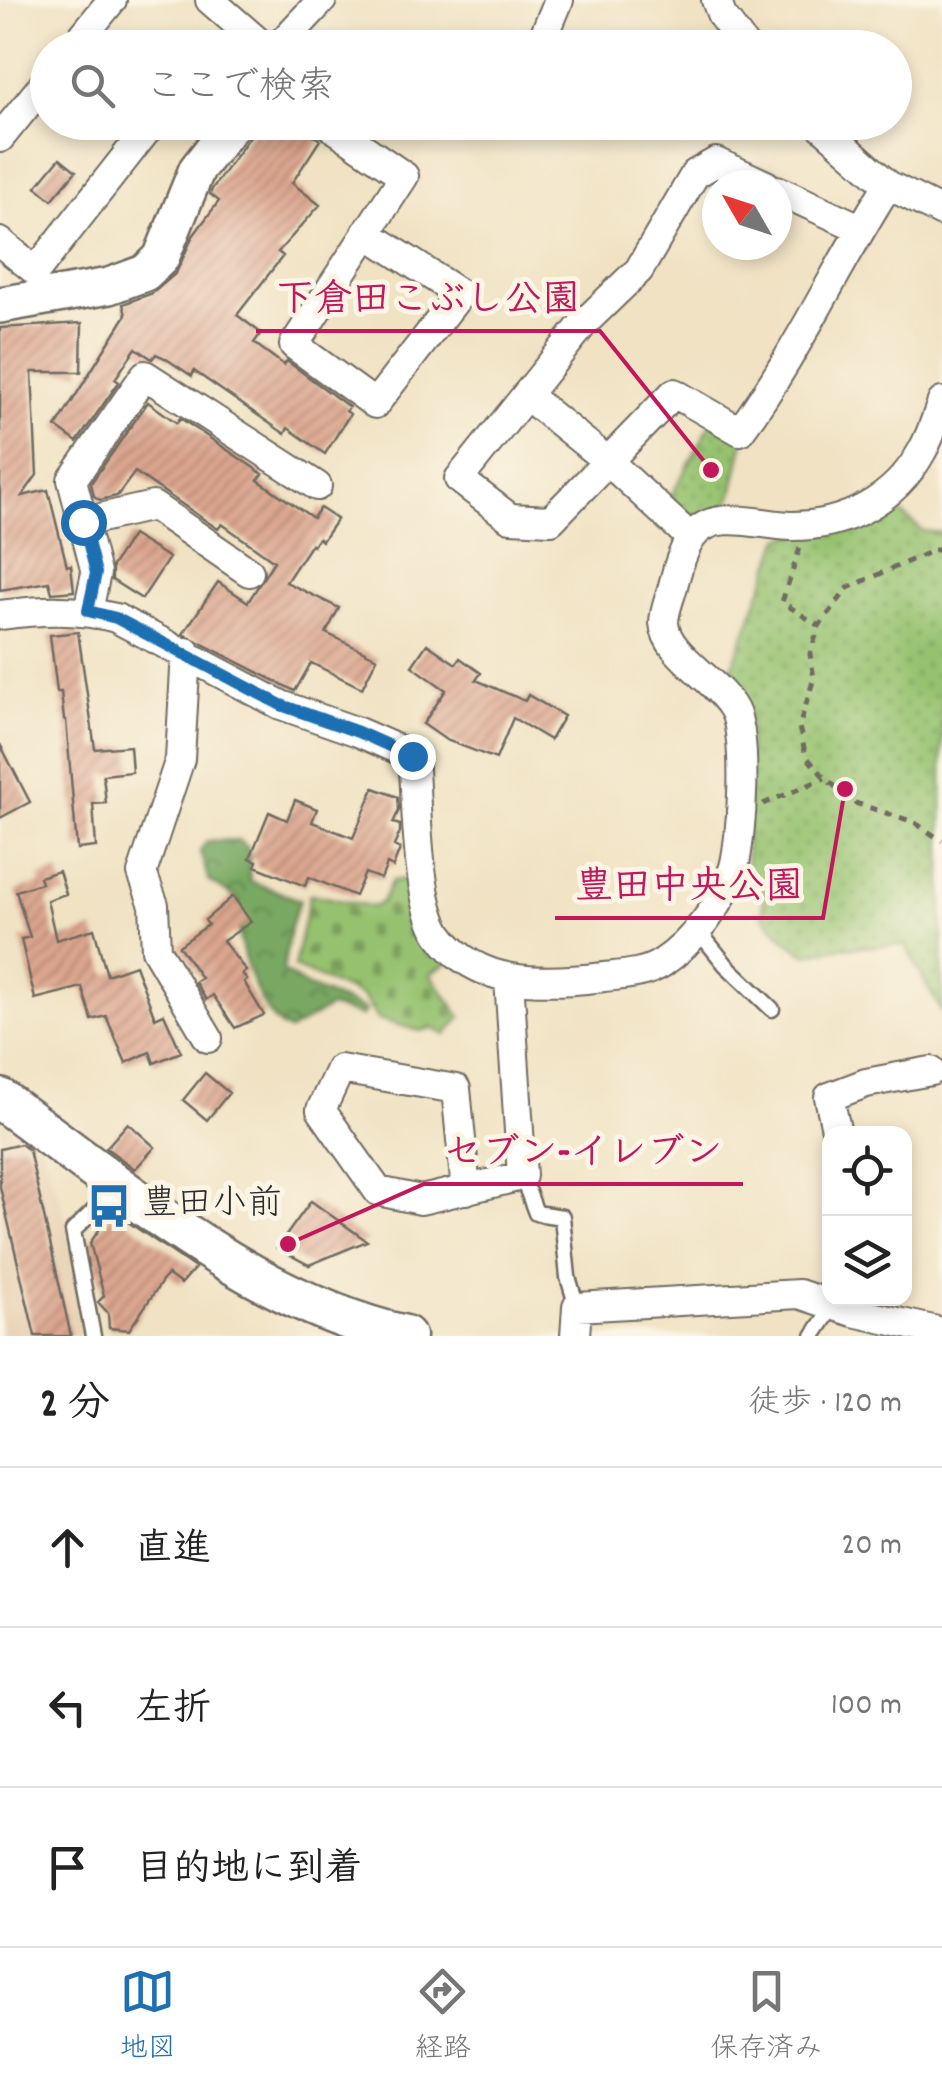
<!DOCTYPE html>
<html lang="ja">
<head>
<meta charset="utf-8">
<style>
	body { margin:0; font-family:Dekko,"Klee One",sans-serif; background:#f2f2f2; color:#222 }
	.controls { position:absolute; right:30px; bottom:30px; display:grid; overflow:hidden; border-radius:20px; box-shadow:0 5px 15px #0003 }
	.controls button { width:90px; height:90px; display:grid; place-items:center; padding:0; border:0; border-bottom:2px solid #e0e0e0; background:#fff; color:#222; font:50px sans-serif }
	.compass { position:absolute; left:702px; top:170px; width:90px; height:90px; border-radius:50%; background:#fff; box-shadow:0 5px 15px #0003; rotate:309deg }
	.stop { position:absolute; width:30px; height:30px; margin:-22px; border:8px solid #1f6fb2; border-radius:50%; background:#fff }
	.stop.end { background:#1f6fb2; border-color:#fff; box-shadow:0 2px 10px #0008 }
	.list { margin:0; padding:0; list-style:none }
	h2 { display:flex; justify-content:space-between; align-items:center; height:130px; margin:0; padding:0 40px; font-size:42px }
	h2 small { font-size:32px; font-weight:400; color:#767676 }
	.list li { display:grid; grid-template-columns:65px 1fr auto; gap:30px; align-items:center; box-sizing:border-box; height:160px; padding:0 40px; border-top:2px solid #e0e0e0 }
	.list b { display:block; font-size:38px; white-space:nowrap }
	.list em { font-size:32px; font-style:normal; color:#767676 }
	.icon { flex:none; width:55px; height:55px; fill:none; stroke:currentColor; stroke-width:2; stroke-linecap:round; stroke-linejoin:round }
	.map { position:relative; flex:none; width:942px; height:1336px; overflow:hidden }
	.search { position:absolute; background:#fff; box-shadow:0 5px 15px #0003; left:30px; right:30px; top:30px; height:110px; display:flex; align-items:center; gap:25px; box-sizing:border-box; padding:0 35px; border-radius:55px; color:#767676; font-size:38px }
	.sheet { height:610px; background:#fff }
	nav { display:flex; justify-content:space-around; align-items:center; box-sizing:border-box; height:140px; border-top:2px solid #e0e0e0; background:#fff; font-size:28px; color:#767676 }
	nav a { display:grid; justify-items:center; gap:5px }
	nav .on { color:#1f6fb2 }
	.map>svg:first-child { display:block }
</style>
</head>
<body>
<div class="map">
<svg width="942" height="1336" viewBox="0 0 942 1336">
	<defs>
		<pattern id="forest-crowns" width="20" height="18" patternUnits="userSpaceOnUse" patternTransform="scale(2.5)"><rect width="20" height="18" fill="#78a862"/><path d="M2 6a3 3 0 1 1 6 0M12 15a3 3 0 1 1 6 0" fill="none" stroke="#638951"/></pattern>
		<pattern id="cemetery-stones" width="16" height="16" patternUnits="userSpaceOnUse" patternTransform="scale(2.5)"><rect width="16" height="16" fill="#96c270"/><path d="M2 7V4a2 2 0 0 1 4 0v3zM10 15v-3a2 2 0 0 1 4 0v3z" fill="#7b9e5c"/></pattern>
		<pattern id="park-dots" width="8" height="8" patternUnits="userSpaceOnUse" patternTransform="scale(2.5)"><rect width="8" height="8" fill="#96c270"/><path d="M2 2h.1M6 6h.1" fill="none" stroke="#7b9e5c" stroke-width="1.8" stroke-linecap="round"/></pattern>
		<pattern id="building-hatch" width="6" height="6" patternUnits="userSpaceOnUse" patternTransform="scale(2.5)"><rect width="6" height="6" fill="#dca58e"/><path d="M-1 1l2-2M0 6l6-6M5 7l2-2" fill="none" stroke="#b38774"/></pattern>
	</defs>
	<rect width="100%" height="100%" fill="#fcf5e5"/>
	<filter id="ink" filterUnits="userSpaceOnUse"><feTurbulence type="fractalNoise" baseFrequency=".01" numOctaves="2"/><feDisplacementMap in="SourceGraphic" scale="20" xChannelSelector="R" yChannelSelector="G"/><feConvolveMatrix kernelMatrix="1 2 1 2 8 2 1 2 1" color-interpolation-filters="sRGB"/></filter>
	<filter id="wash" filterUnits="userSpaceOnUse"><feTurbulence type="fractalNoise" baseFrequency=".0048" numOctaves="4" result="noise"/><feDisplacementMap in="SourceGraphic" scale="40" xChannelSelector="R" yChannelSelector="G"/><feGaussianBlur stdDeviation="2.25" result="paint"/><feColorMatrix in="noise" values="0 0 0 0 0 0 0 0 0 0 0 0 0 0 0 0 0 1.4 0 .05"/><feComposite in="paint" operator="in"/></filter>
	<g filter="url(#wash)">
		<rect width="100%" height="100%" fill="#f0e2c3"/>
		<path fill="#e9d4b8" d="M0 1115 41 1146 66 1217 91 1336H0Z"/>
		<path fill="url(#forest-crowns)" stroke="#526a46" stroke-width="2.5" d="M238 840 248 848 250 881 300 900 290 927 283 971 308 987 365 1010 362 1016 330 1007 289 1031C263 1021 246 967 240 940 238 928 240 913 239 900L209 881 200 852 207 841Z"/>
		<path fill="url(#cemetery-stones)" stroke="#60764e" stroke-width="2.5" d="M415 878 451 961 430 974 461 1017 446 1035 432 1028 420 1031 378 1019 362 996 294 967 310 894 373 907 382 902 392 881Z"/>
		<path fill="url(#park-dots)" stroke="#60764e" stroke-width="2.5" d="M712 422 744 440 729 507 692 521 669 500Z
			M891 505 923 531 942 533V1013L905 945 837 948 806 955 785 939 763 916V889L746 869 750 708 728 678 781 538Z"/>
		<g id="blocks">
			<path fill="url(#building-hatch)" d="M255 122H295L320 140 292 183 320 205 278 252 283 256 237 315 261 333 254 343 284 365 287 361 349 407 346 411 350 414 325 454 288 428 285 434 194 371 192 376 165 358 156 354 152 359 136 348 115 379 119 382 77 442 56 427 126 315 123 304 153 293 176 273 193 236 219 201 210 194 212 189 251 135Z
				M60 158 76 171 52 200 36 187Z
				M82 323 81 372H32L37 475 22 496 48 490 67 566 71 565 74 591 52 593 49 582 0 590V328Z
				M148 402 177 423 180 418 263 474 258 480 313 518 320 508 337 519 322 541 318 538 313 546 311 544 286 582 339 608 326 633 377 658 362 688 311 663 295 691 183 634 218 582 248 602 274 561 222 524 218 529 135 472 117 496 100 500 94 496 91 483Z
				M132 535 169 558 142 599 112 580V566Z
				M78 632 95 749 130 746 132 772 103 775 106 803 93 804 96 847 77 849 66 720H64L61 692H57L50 635Z
				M427 644 456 664 460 658 481 673 476 680 525 701 528 695 564 716 550 740 513 718 496 759 446 740 423 724 446 690 412 666Z
				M0 744 30 802 0 818Z
				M374 788 398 797 399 810 393 823 400 825V832L394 846 400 849 393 867 387 864 381 879 365 873 355 896 309 877 305 886 255 866 257 861 250 858 269 812 287 820 295 800 317 809 312 822 353 838Z
				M59 871 66 894 47 900 56 940 94 929 107 975 135 965 155 1018 164 1014 181 1052 154 1063 150 1052 126 1063 106 1016 92 1020 82 987 35 999 21 939 30 937 16 891 41 883 39 877Z
				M233 896 251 922 223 941 246 971 242 974 247 980 244 982 264 1015 235 1028 213 995 206 1000 195 982 201 978 179 946 208 925 205 920Z
				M205 1073 229 1093 207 1120 183 1100Z
				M128 1123 155 1147 135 1169 106 1148Z
				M21 1144 29 1150 71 1336H35L0 1187V1149Z
				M311 1201 367 1241 309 1265 277 1248Z
				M112 1211 195 1268 181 1284 167 1274 129 1330 109 1328 108 1313 98 1302 104 1296 90 1243Z"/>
		</g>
	</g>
	<g filter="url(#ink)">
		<use href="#blocks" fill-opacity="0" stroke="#706b60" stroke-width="2.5"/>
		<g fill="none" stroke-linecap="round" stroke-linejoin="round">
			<g stroke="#706b60" stroke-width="19">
				<path id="service" d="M697 929 726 965 772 1009
					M522 1176 536 1213 562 1217 568 1277 577 1307
					M93 1336 73 1231 117 1188
					M813 1336 835 1303"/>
			</g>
			<g stroke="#706b60" stroke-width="32">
				<path id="minor" d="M210 0 265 48
					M716 0 722 16 746 48
					M541 43 559 0
					M73 48 112 0
					M277 48 322 0
					M325 122 404 176 294 345 375 404 460 294 366 233
					M817 122 888 185 942 212
					M0 138 48 79
					M766 185 716 162 695 174 639 270 583 324 459 479 510 518 551 520 674 393 740 431C797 354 836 266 888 185
					M777 190 860 228
					M0 242 36 271 153 122
					M526 395 610 463 691 538
					M83 522 153 506 249 572
					M88 611 96 573 72 480 145 375 317 486
					M0 615C40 610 76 608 116 618L281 705 358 732 413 756C417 800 416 900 439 934 476 988 546 984 604 977 624 975 645 974 662 963 692 943 724 902 734 867 742 837 748 737 734 710 718 680 666 655 664 623 664 611 670 598 673 586 677 570 682 551 692 537 714 507 761 526 792 526 846 526 896 499 922 451 931 436 936 418 942 402
					M186 652 180 759 142 873 154 905 156 950 208 1038
					M837 1134 829 1097 866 1083 931 1071
					M466 1190 456 1089 340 1069 321 1110 378 1191 421 1200 522 1176 509 979
					M575 1336 577 1307 799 1294 853 1312 942 1332"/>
			</g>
			<g stroke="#706b60" stroke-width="40">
				<path id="tertiary" d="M0 305 109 286 145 273 161 258 197 169 234 122"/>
			</g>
			<g stroke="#706b60" stroke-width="45">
				<path id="secondary" d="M0 1099C125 1189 252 1301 405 1336"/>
			</g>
			<path stroke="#706b60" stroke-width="5" stroke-dasharray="8 8" stroke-linecap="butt" d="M800 548 782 602 819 626
				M942 550H934L848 588 819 626 810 654 814 678 799 727 806 756 825 778 855 803 914 822 942 841
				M763 804 825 778"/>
			<use href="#service" stroke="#fff" stroke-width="14"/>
			<use href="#minor" stroke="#fff" stroke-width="28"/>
			<use href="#tertiary" stroke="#fff" stroke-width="35"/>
			<use href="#secondary" stroke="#fff" stroke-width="40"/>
		</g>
	</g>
	<g fill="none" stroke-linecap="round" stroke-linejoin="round" filter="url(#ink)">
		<path stroke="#1f6fb2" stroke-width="12" d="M83 522 96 573 88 611 116 618 281 705 358 732 412 756"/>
	</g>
	<defs>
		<g id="bus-bare" transform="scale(3.45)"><path d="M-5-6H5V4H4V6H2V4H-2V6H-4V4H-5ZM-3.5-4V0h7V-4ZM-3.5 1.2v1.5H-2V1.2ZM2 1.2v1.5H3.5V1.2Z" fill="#1f6fb2" stroke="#fcf5e5" stroke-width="2.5" paint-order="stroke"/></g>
	</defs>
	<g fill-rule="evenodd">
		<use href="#bus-bare" x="109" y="1206"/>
	</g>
	<g text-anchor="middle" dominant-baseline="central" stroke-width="10" stroke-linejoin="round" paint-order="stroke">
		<g font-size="35" fill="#2b2b2b" stroke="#fcf5e5" text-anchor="start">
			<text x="142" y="1206">豊田小前</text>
		</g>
	</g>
	<path fill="none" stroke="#c2185b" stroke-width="4" d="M711 470L600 331H256M845 789L823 918H555M288 1244L424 1184H743"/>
	<g fill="#c2185b" stroke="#fcf5e5" stroke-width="4">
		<circle cx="711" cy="470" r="10"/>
		<circle cx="845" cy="789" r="10"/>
		<circle cx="288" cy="1244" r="10"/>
	</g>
	<g font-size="38" text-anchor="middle" font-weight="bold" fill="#c2185b" stroke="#fcf5e5" stroke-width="10" stroke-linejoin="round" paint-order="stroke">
		<text x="428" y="310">下倉田こぶし公園</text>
		<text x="689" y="897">豊田中央公園</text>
		<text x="583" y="1163">セブン-イレブン</text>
	</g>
</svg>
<div class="controls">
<button><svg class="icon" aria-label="locate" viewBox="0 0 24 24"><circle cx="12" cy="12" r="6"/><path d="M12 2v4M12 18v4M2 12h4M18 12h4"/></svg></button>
<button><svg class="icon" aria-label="layers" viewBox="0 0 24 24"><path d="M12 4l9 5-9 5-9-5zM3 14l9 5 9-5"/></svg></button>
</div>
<svg class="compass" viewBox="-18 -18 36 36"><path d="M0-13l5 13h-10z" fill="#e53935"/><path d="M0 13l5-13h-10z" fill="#767676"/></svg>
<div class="stop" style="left:83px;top:522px"></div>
<div class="stop end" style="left:412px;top:756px"></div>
<div class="search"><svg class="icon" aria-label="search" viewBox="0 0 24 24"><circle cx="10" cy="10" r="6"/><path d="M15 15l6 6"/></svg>ここで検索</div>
</div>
<section class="sheet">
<h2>2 分<small>徒歩 · 120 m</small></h2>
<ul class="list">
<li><svg class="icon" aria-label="ahead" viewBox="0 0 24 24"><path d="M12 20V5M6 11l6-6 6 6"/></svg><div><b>直進</b></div><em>20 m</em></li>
<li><svg class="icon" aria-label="left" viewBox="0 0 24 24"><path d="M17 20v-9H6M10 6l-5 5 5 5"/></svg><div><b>左折</b></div><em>100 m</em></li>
<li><svg class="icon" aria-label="arrive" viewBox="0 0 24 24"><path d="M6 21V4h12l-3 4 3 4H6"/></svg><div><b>目的地に到着</b></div></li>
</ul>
</section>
<nav>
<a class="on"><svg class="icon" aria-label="map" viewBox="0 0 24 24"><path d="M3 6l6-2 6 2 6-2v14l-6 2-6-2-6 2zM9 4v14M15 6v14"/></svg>地図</a>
<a><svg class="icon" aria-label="directions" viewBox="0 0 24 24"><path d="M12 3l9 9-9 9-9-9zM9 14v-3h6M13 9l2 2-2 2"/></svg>経路</a>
<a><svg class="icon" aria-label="saved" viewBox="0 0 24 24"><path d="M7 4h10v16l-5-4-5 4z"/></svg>保存済み</a>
</nav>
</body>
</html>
